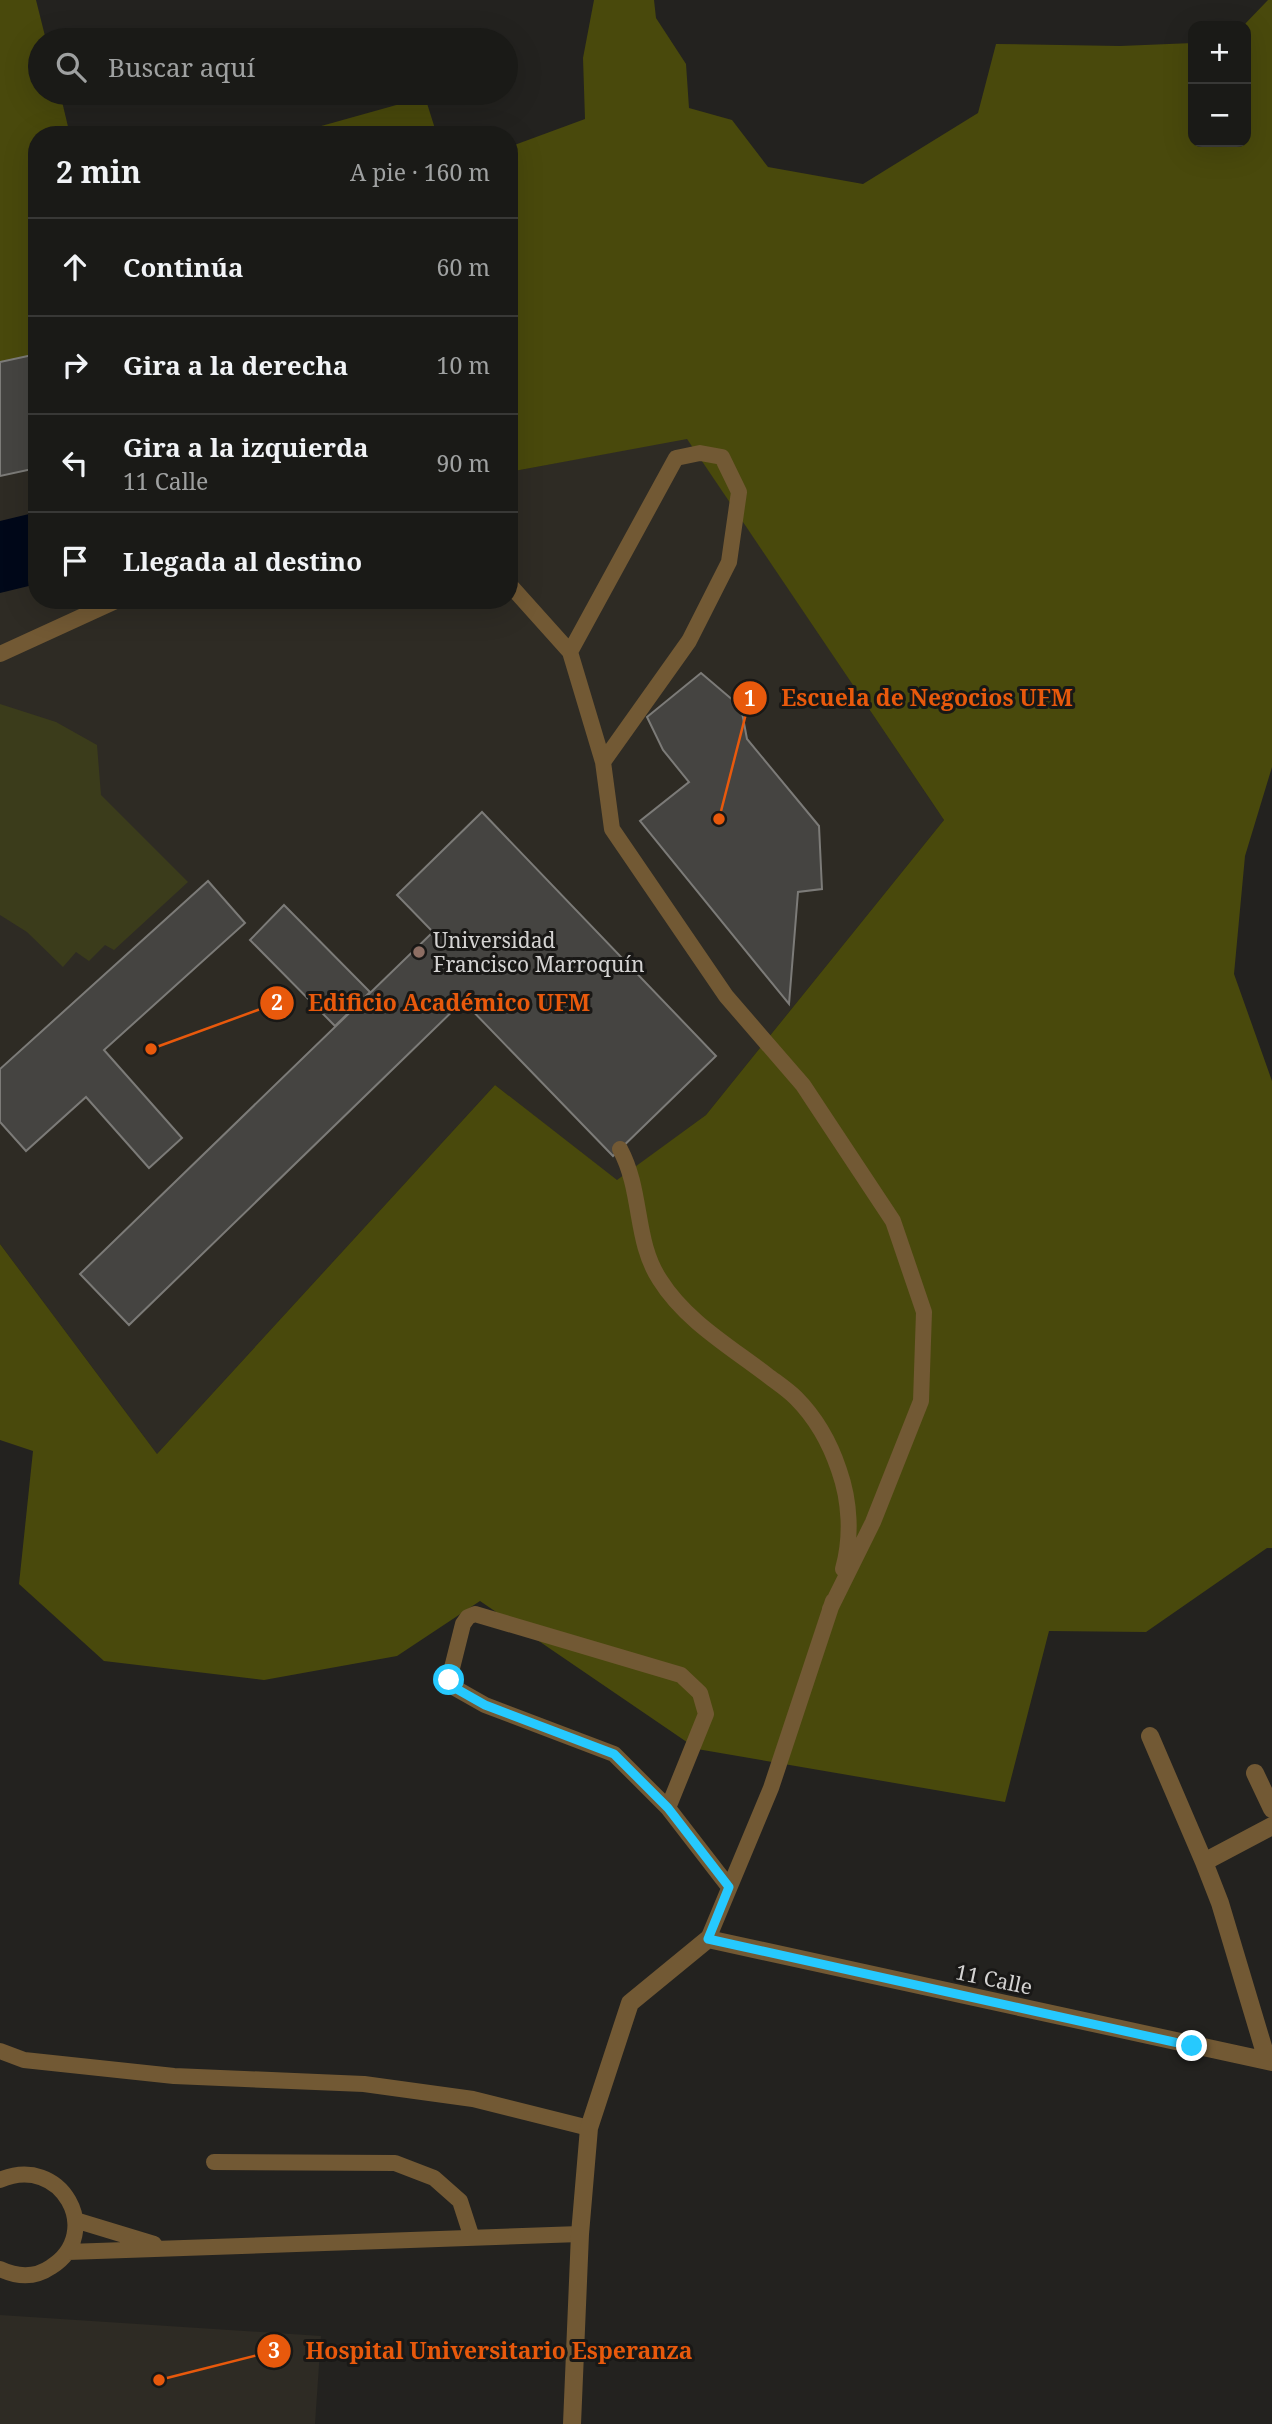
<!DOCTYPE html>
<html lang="es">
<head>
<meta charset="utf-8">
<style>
	body { margin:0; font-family:"Noto Serif",serif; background:#232320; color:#f1f3f6 }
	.controls { position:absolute; right:21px; top:21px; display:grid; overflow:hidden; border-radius:14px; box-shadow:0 7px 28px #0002 }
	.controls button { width:63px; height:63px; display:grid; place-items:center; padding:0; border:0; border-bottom:2px solid #383836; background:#1a1a17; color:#f1f3f6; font:35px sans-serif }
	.stop { position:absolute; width:21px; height:21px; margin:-16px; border:5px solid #26c9fe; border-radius:50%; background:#fff }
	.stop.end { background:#26c9fe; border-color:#fff; box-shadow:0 2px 7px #0008 }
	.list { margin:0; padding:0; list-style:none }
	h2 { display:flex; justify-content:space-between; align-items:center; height:91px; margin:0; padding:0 28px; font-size:30px }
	h2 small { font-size:23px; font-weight:400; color:#9fa1a1 }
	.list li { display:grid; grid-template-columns:46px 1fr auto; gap:21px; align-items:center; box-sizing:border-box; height:98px; padding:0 28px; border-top:2px solid #383836 }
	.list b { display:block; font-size:26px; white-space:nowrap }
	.list p { margin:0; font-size:23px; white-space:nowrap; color:#9fa1a1 }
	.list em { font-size:23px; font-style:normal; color:#9fa1a1 }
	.icon { flex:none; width:38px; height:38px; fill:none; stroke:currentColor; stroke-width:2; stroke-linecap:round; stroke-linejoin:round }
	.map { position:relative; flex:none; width:1272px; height:2424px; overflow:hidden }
	.search { position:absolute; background:#1a1a17; box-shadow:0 7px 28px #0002; left:28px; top:28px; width:490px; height:77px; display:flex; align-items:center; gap:18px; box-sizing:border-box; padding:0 24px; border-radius:38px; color:#9fa1a1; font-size:26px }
	.panel { position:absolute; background:#1a1a17; box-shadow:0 7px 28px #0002; left:28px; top:126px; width:490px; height:483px; border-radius:28px }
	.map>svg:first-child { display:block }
</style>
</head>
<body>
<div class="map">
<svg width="1272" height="2424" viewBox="0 0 1272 2424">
	<rect width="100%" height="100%" fill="#23221f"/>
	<path fill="#2e2b24" d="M37 354V600H509V472L687 438 944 820 706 1115 617 1181 495 1085 157 1454 0 1244V362Z
		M0 2315 321 2336 315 2424H0Z"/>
	<path fill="#3b3c1b" d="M0 704 56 722 97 745 101 795 188 882 114 950 105 945 89 961 76 952 63 967 27 932 0 915Z"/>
	<path fill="#49490c" d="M0 0H36L46 40H40V93H60L70 135H37V354L0 362Z
		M594 0H654L656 18 686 64 689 108 732 120 768 167 863 184 978 113 996 44 1120 46 1193 43V142H1246V26H1243L1268 0H1272V767L1245 856 1234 974 1272 1081V1548H1267L1146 1632 1049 1631 1005 1802 697 1749 480 1601 397 1656 264 1680 104 1661 19 1584 33 1451 0 1440V1244L157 1454 495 1085 617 1180 706 1115 944 820 687 439 509 472V147L585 119 583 58Z
		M425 97 437 135H289Z"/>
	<path fill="#000819" d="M29 514 37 546V584L0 593V521Z"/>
	<path fill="#454441" stroke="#7c7b78" stroke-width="2" d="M37 354V468L0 476V362Z
		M701 673 741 707 747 739 819 826 822 889 798 892 789 1004 640 821 689 782 663 750 647 717Z
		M482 812 716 1056 613 1156 463 1001 129 1325 80 1274 433 932 397 895Z
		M208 881 245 923 104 1050 182 1138 149 1168 86 1097 26 1151 0 1122V1069Z
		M284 905 370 992 335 1026 250 940Z"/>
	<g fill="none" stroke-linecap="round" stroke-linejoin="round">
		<path stroke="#725934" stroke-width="16" d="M509 584 570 652 603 762 612 829 726 996 803 1085 893 1221 924 1312 921 1401 873 1522 830 1609
			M570 652 676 458 700 453 722 457 739 492 729 562 689 641 603 762
			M0 654 118 600
			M620 1149C643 1192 634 1241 660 1280 685 1320 729 1346 767 1375 776 1382 787 1389 796 1398 816 1418 830 1443 839 1470 850 1501 852 1537 843 1569
			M668 1808 706 1714 700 1693 681 1675 475 1614 468 1617 463 1624 449 1680 455 1688 485 1705 614 1754 668 1808 729 1887
			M708 1939 771 1788 833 1601
			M0 2051 24 2060 174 2076 364 2084 473 2099 589 2128
			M214 2162 395 2163 434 2178 460 2201 472 2238
			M0 2180C61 2153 105 2233 51 2267 35 2278 17 2277 0 2269
			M75 2220 154 2244
			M68 2252 580 2234"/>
		<path stroke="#725934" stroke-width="18" d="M1150 1736 1204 1862
			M1255 1773 1272 1809
			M1267 2060 1220 1903 1204 1862 1272 1826
			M572 2424 580 2234 589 2128 630 2003 708 1939 1272 2062"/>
	</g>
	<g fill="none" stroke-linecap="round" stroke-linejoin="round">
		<path stroke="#26c9fe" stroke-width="9" d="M449 1680 455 1688 485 1705 614 1754 668 1808 729 1887 708 1939 1192 2046"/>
	</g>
	<circle fill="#8d6e63" stroke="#191816" stroke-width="2.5" cx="419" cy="952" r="7"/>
	<g text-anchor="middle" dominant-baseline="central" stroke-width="6" stroke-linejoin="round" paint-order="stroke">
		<g font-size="21" fill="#d4d3d2" stroke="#191816" text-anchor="start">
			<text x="433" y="940">Universidad<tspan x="433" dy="24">Francisco Marroquín</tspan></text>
		</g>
		<g font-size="21" fill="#d4d3d2" stroke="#191816">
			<text transform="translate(994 1979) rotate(12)">11 Calle</text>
		</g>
	</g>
	<path fill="none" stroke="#e8590c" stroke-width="2.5" d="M719 819L750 698M151 1049L277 1003M159 2380L274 2351"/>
	<g fill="#e8590c" stroke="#191816" stroke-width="2.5">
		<circle cx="719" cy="819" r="7"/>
		<circle cx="151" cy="1049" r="7"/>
		<circle cx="159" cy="2380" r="7"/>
		<circle cx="750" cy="698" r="18"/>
		<circle cx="277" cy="1003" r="18"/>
		<circle cx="274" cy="2351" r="18"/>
	</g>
	<g font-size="21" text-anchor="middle" font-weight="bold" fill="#fff">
		<text x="750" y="706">1</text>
		<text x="277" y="1010">2</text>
		<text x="274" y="2358">3</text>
	</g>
	<g font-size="23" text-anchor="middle" font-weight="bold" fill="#e8590c" stroke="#191816" stroke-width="6" stroke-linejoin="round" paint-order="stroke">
		<text x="927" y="706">Escuela de Negocios UFM</text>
		<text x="449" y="1011">Edificio Académico UFM</text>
		<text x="499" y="2359">Hospital Universitario Esperanza</text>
	</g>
</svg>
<div class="controls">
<button>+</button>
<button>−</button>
</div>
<div class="stop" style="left:449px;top:1680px"></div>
<div class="stop end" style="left:1192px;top:2046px"></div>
<div class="search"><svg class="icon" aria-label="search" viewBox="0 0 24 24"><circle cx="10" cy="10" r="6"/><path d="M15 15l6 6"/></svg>Buscar aquí</div>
<section class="panel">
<h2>2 min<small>A pie · 160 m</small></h2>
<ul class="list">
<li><svg class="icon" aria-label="ahead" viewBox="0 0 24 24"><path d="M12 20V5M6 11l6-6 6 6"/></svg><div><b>Continúa</b></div><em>60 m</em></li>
<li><svg class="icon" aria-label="right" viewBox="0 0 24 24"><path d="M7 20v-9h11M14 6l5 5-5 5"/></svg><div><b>Gira a la derecha</b></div><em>10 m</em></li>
<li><svg class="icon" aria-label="left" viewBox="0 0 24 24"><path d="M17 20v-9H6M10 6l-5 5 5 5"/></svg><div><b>Gira a la izquierda</b><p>11 Calle</p></div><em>90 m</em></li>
<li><svg class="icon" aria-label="arrive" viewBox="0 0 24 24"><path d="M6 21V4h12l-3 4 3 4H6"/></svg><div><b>Llegada al destino</b></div></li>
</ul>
</section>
</div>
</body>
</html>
